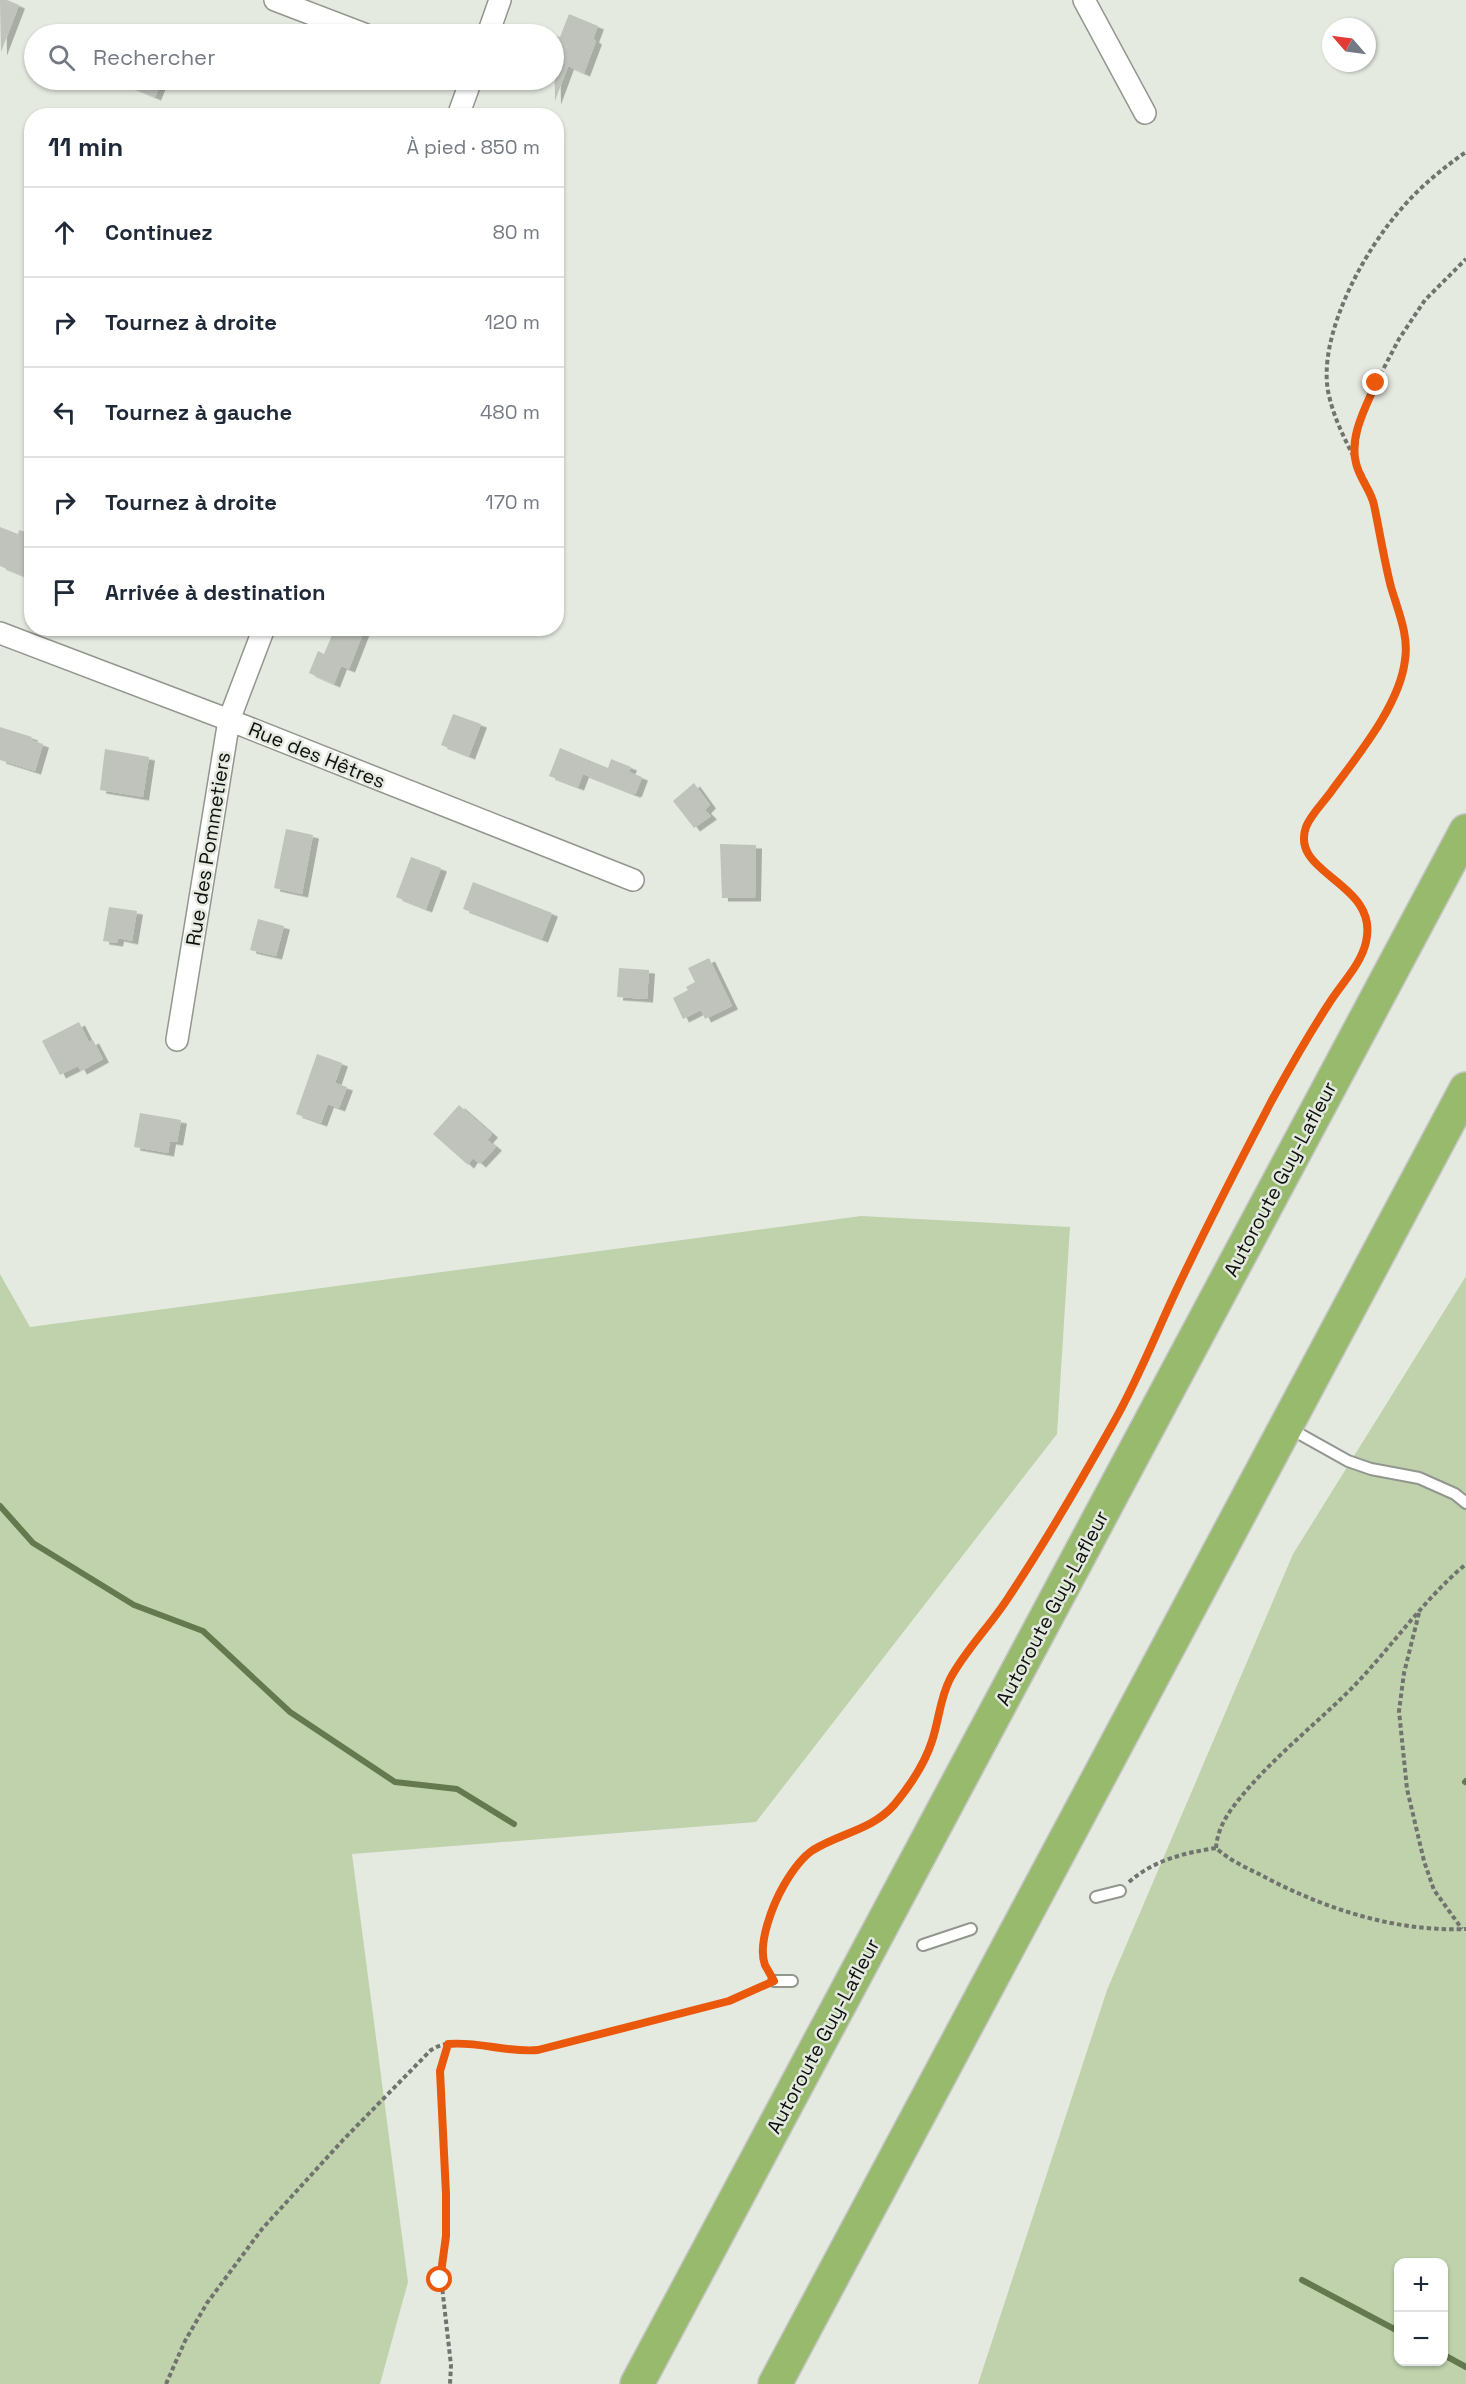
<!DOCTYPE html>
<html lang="fr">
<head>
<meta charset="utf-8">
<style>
	body { margin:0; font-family:"Space Grotesk",sans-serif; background:#f6f6f7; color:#1f2937 }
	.controls { position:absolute; right:18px; bottom:18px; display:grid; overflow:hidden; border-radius:12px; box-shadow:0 2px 4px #0004 }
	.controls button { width:54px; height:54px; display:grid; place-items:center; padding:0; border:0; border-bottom:2px solid #e0e1e3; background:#fff; color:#1f2937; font:30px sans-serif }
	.compass { position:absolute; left:1322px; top:18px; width:54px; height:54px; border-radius:50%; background:#fff; box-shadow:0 2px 4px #0004; rotate:298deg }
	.stop { position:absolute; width:18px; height:18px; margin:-14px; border:4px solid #ea580c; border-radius:50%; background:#fff }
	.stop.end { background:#ea580c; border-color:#fff; box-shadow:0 2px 6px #0008 }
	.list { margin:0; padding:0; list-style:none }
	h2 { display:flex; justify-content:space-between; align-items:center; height:78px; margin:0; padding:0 24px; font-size:26px }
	h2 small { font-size:20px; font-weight:400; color:#747a83 }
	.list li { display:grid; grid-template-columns:39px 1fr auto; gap:18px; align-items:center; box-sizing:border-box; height:90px; padding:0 24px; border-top:2px solid #e0e1e3 }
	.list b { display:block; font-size:22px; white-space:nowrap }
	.list em { font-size:20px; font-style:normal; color:#747a83 }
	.icon { flex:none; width:33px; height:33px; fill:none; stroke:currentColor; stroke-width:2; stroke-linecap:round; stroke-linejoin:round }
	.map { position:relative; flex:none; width:1466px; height:2384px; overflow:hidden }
	.search { position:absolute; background:#fff; box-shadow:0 2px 4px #0004; left:24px; top:24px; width:540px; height:66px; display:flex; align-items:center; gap:15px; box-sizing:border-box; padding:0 21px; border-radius:33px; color:#747a83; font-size:22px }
	.panel { position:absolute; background:#fff; box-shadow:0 2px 4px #0004; left:24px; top:108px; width:540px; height:528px; border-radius:24px }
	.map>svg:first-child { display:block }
</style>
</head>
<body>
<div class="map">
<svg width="1466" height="2384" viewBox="0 0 1466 2384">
	<defs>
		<filter id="shadow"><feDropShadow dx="6" dy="3.5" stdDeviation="0" flood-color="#0004"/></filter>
	</defs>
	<rect width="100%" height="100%" fill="#e5eae1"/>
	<path fill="#bfd2ac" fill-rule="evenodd" d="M861 1216 1070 1227 1057 1434 756 1822 352 1854 408 2282 380 2384H0V1274L30 1327Z
		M1466 1276V2384H978L1107 1990 1293 1554ZM1398 2262H1444V2362H1398Z"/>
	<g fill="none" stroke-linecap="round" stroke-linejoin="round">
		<path stroke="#64794e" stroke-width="6" d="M0 1506 33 1543 134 1605 203 1631 290 1712 395 1782 457 1789 514 1824
			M1465 1782 1466 1781
			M1302 2280 1398 2331
			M1444 2355 1466 2367"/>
	</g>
	<path fill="#bfc3bb" filter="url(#shadow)" d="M0 0H7L19 5 1 52Z
		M569 14 598 26 593 39 596 41 584 73 568 66 555 101 554 45 557 36 560 37Z
		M115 80H162L155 97Z
		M0 527 18 534 19 530 32 534V579L0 566Z
		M335 628H365L349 669 341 666 334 684 309 673 318 651 324 654Z
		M453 714 481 724 469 756 441 745Z
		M0 727 32 737 31 740 43 744 35 771 0 760Z
		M560 748 608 768 611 759 631 767 629 772 642 777 636 793 634 794 583 774 578 787 549 776Z
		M105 749 149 757 143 797 100 790Z
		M694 783 710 805 705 810 711 816 694 828 673 801Z
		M286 829 313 835 302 894 274 888Z
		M720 844 756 845 755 898H722Z
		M411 857 441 868 426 909 396 897Z
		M473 882 552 913 542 939 463 909Z
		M109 907 137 911 132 941 118 938 117 943 103 941Z
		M258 919 284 926 276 956 250 950Z
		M709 958 732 1006 705 1019 701 1010 683 1019 673 998 688 990 686 987 695 982 688 968Z
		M619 968 649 970 647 999 617 997Z
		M79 1022 89 1042 93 1040 103 1059 81 1071 78 1066 60 1075 42 1041Z
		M317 1054 342 1063 335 1083 347 1087 339 1108 328 1104 321 1123 296 1114Z
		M459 1105 492 1134 487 1140 496 1147 480 1164 473 1158 468 1165 433 1134Z
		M140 1113 181 1120 177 1142 170 1141 168 1153 134 1147Z"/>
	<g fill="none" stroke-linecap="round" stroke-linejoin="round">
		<g stroke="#92968e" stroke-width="14">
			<path id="service" d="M1289 1428 1348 1461 1371 1469 1419 1478 1455 1494 1466 1503
				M1096 1897 1120 1891
				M923 1945 971 1929
				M774 1981H792"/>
		</g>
		<g stroke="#92968e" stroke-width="24">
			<path id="minor" d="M275 0 364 34
				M1084 0 1145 113
				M488 34 500 0
				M458 116 471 80
				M0 633 229 720 633 880
				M177 1040 229 720 264 628"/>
		</g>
		<g stroke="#c5c5c5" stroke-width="36">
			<path id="motorway" d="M637 2384 1466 831
				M775 2384 1466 1089"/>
		</g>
		<path stroke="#71746e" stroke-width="4" stroke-dasharray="4.5 3" stroke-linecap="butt" d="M1355 460 1359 423 1376 383 1399 339 1425 300 1466 259
			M1419 1613 1404 1673 1399 1711 1407 1789 1424 1861 1434 1890 1462 1929
			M1216 1848C1217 1833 1224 1819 1233 1807 1267 1762 1313 1727 1352 1688 1391 1648 1423 1600 1466 1564
			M1129 1882C1154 1860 1184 1853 1216 1848 1228 1859 1244 1867 1259 1874 1322 1908 1394 1932 1466 1929
			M768 1970C752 1937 785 1866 816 1849 837 1836 863 1832 883 1816 903 1800 921 1769 930 1746 938 1726 939 1704 948 1684 963 1652 990 1626 1009 1597 1049 1538 1084 1477 1118 1414 1142 1370 1160 1324 1182 1279 1221 1199 1260 1119 1305 1042 1319 1018 1336 995 1351 971 1406 885 1304 888 1305 840 1305 821 1320 808 1330 794 1356 758 1403 699 1406 655 1408 627 1394 599 1387 572 1384 558 1380 545 1378 531 1375 517 1374 502 1369 489 1355 456 1335 427 1328 391 1318 334 1365 249 1402 208 1421 186 1443 168 1466 152
			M448 2044 440 2071 446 2194 445 2236 440 2269 451 2365 450 2384
			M166 2384 185 2341 207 2303 262 2229 343 2140 431 2050C458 2033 490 2051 519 2051 525 2052 531 2050 538 2050L729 2001 764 1987"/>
		<use href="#service" stroke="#fff" stroke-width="10"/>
		<use href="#minor" stroke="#fff" stroke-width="21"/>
		<use href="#motorway" stroke="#97ba6d" stroke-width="33"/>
	</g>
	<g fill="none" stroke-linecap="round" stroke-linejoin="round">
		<path stroke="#ea580c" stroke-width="8" d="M440 2280 446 2236V2194L440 2071 448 2044C479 2041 507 2053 538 2050L729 2001 774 1981C773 1979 766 1967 765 1965 757 1944 773 1904 784 1885 791 1873 801 1858 813 1850 840 1833 872 1830 894 1805 909 1787 925 1763 932 1741 939 1720 940 1698 950 1679 966 1649 992 1624 1010 1595 1048 1538 1082 1479 1115 1420 1138 1379 1155 1336 1175 1293 1205 1229 1238 1165 1271 1102 1289 1069 1308 1036 1328 1005 1340 985 1361 965 1366 942 1380 882 1289 875 1306 827 1311 814 1325 801 1333 789 1359 754 1400 704 1405 660 1409 635 1398 611 1391 587 1384 560 1380 533 1374 505 1371 490 1359 478 1356 463 1349 436 1366 407 1376 383"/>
	</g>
	<g text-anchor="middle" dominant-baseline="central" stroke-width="5" stroke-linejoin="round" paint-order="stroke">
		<g font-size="20" fill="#0d0f0c" stroke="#e5eae1">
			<text transform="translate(317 755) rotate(22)">Rue des Hêtres</text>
			<text transform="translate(208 849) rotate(-81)">Rue des Pommetiers</text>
			<text transform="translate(1280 1179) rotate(-62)">Autoroute Guy-Lafleur</text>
			<text transform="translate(1052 1608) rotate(-62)">Autoroute Guy-Lafleur</text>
			<text transform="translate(823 2036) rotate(-62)">Autoroute Guy-Lafleur</text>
		</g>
	</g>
</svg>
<div class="controls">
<button>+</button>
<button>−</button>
</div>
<svg class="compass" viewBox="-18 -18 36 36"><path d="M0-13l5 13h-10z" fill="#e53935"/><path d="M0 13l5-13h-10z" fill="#747a83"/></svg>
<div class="stop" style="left:440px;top:2280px"></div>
<div class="stop end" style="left:1376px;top:383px"></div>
<div class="search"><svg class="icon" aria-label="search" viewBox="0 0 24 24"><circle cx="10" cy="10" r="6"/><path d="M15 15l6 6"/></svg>Rechercher</div>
<section class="panel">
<h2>11 min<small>À pied · 850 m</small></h2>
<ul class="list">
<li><svg class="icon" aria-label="ahead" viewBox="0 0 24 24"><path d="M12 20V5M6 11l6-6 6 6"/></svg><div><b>Continuez</b></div><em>80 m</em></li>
<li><svg class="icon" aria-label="right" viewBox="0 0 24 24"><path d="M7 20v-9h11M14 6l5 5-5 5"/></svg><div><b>Tournez à droite</b></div><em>120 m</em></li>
<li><svg class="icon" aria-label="left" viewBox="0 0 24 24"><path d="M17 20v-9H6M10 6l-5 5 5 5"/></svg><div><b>Tournez à gauche</b></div><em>480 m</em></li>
<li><svg class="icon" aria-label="right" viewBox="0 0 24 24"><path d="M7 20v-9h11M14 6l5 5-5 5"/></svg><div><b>Tournez à droite</b></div><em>170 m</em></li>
<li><svg class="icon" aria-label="arrive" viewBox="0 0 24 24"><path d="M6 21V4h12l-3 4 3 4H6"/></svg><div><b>Arrivée à destination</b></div></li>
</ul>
</section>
</div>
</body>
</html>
